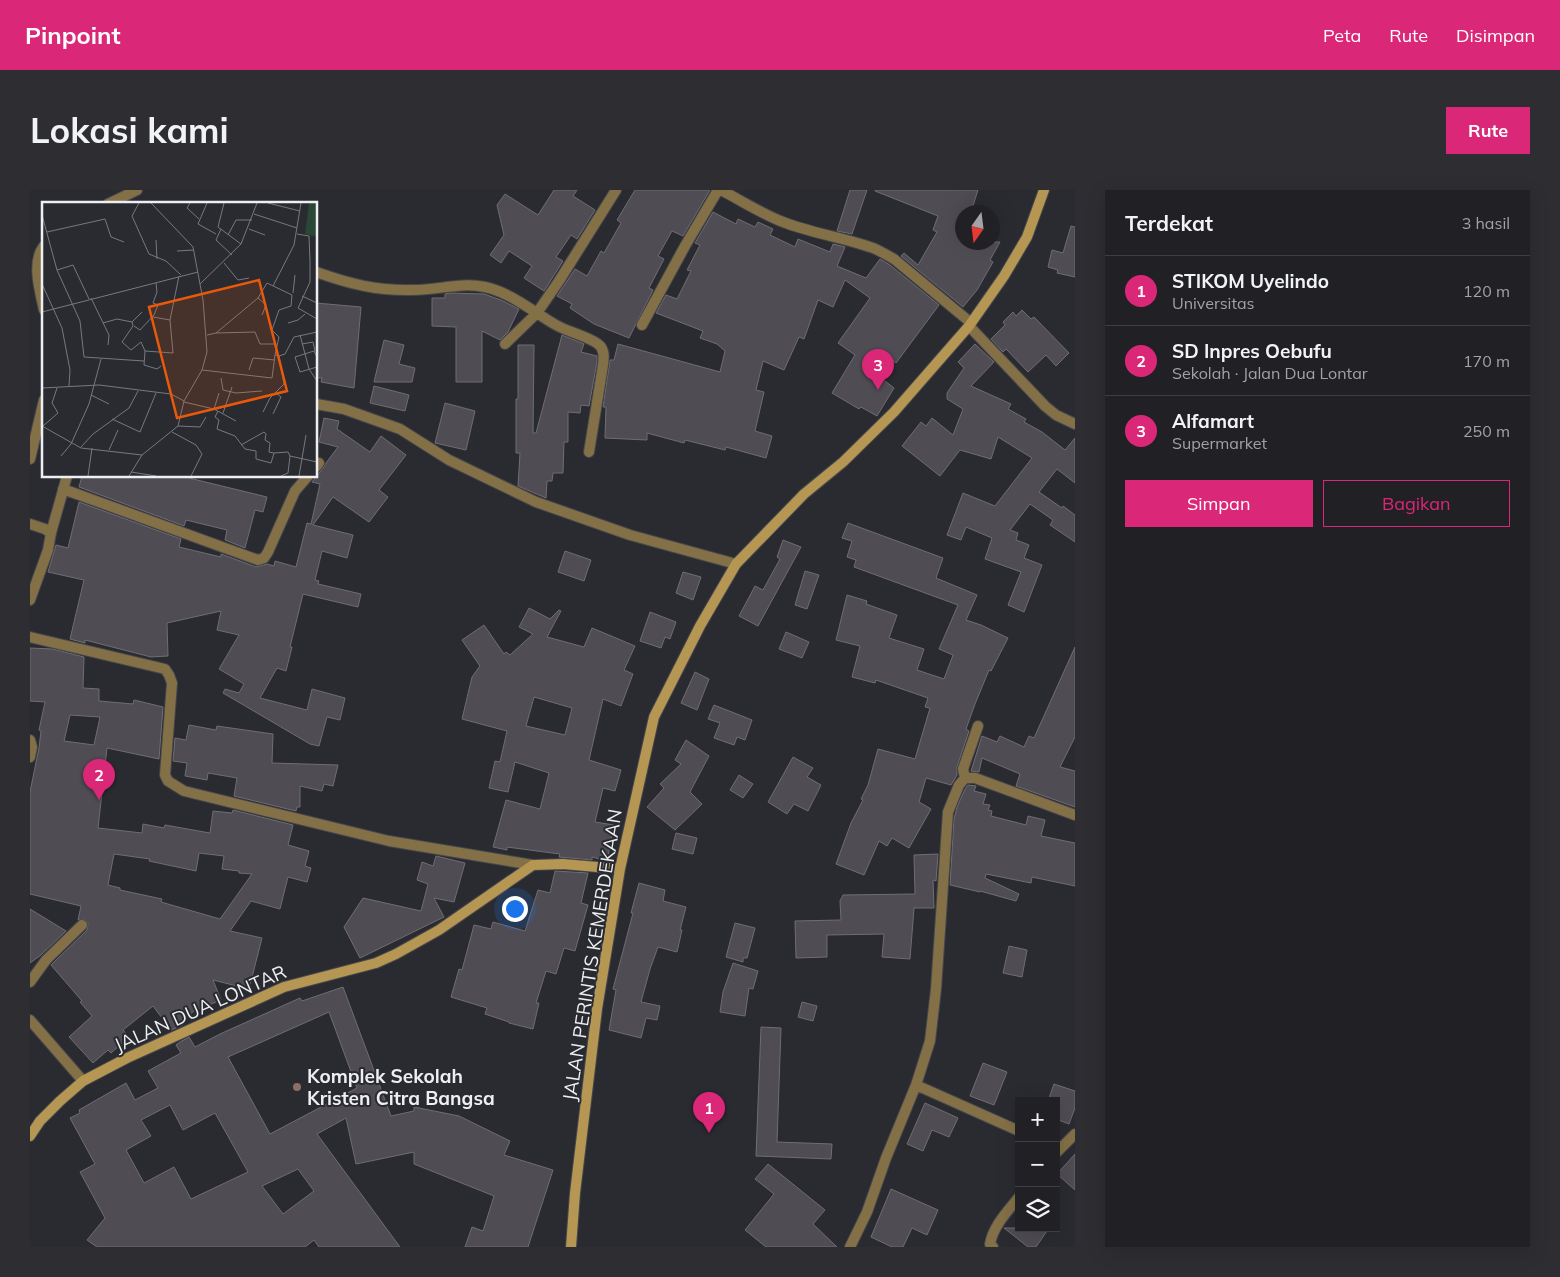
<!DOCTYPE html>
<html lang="id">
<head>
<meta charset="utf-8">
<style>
	body { margin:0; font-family:Mulish,sans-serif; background:#2d2d32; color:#f1f3f6 }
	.controls { position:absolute; right:15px; bottom:15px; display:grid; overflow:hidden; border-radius:0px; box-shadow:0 5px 20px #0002 }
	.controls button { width:45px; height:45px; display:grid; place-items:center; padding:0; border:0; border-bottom:1px solid #3d3e42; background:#202025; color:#f1f3f6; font:25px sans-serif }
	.compass { position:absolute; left:925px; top:15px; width:45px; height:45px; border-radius:50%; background:#202025; box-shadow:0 5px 20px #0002; rotate:194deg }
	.you { position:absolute; left:484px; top:718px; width:18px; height:18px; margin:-12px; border:4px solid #fff; border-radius:50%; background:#1a73e8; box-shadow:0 0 0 8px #1a73e833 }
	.badge { display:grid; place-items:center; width:32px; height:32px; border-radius:50%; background:#db2777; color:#fff; font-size:16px; font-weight:700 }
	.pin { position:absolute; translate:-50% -41px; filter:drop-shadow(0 1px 2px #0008) }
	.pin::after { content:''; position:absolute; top:26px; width:18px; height:15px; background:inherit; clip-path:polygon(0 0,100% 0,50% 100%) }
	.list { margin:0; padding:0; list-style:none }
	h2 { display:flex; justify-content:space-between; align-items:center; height:65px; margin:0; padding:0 20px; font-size:21px }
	h2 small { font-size:16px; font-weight:400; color:#a2a3a7 }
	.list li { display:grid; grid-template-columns:32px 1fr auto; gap:15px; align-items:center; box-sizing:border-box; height:70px; padding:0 20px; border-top:1px solid #3d3e42 }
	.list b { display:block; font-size:19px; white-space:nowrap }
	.list p { margin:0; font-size:16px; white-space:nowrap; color:#a2a3a7 }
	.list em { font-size:16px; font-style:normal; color:#a2a3a7 }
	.actions { display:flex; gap:10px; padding:15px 20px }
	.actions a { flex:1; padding:11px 0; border:1px solid #db2777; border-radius:0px; text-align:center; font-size:18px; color:#db2777 }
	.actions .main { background:#db2777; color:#fff }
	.icon { flex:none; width:28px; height:28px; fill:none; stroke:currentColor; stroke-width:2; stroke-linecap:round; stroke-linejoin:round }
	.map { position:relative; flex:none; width:1045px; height:1057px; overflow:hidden; border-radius:0px }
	header { display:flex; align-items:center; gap:30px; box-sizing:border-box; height:70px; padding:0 25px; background:#db2777; color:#fff }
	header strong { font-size:24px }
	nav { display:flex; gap:28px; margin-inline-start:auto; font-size:18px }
	.intro { display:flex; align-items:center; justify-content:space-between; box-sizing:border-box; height:120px; padding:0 30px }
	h1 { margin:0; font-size:35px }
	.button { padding:12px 22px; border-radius:0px; background:#db2777; color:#fff; font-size:18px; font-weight:700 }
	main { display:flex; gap:30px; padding:0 30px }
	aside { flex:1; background:#202025; border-radius:0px; box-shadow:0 5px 20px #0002 }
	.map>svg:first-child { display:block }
</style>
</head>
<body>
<header>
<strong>Pinpoint</strong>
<nav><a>Peta</a><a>Rute</a><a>Disimpan</a></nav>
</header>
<div class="intro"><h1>Lokasi kami</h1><a class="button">Rute</a></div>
<main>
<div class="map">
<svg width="1045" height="1057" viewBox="0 0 1045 1057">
	<rect width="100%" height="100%" fill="#2a2b31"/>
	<path fill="#4f4d53" stroke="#6f6d74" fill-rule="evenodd" d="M524 0H547L543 6 565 20 547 49 541 45 526 67 533 71 514 101 494 88 502 76 479 61 471 73 460 65 474 45 467 15 475 4 508 25Z
		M605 0H680L653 46 642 41 628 66 634 69 619 98 623 100 599 148 564 134 540 118 542 114 527 106 545 79 557 86 571 61 574 63 591 33 587 30Z
		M820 0H837L822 44 807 41Z
		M845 0H948L941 22H932V52H970L960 70 963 72 947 100 933 117 871 66 874 63 888 75 907 42 903 40 908 26 845 1Z
		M683 22 706 34 708 29 725 37 728 32 743 39 740 45 765 57 768 49 800 62 803 54 815 57 807 76 836 88 850 69 860 75 909 115 866 173 849 161 837 177 864 198 847 226 831 217 829 219 802 203 825 165 808 153 840 108 815 90 803 117 788 110 774 149 769 147 754 180 733 171 726 200 734 202 725 241 742 246 736 268 696 257 695 260 655 250 654 253 617 243V250L575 248 576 217H573L580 170H584L588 154 690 182 695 161 687 154 670 148 673 141 626 123 636 105 647 109 661 81 657 80 670 55 665 53Z
		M1041 36 1045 37V87L1027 83 1028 80 1018 77 1022 60 1033 63Z
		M420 103 454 104 471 110 489 119 478 142 470 150 452 141V192H426V137L402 136V108H415V104Z
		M286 113 331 117 324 198 291 192 292 188H286Z
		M992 120 1001 129 1004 127 1039 163 1026 176 1016 165 998 182 976 159 973 162 961 149 975 135 973 132 983 122 986 126Z
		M532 145 554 154 551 162 567 166V172L559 216 551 215 550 223 538 222V252H534L533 283H523L522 291H517L516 308 488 296 490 263H486V209H488V155H504L503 243H506Z
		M354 150 374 155 369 174 385 178 382 192H344Z
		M945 154 964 172 941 196 981 214 978 219 996 229 994 232 1012 242 1035 260 1045 248V293L1027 279 1009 302 1032 318 1033 316 1045 325V352L1020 335 1023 330 1000 314 980 340 988 343 986 350 999 355 994 368 1012 375 994 422 978 415 991 382 955 369 962 348 936 337 931 350 917 345 933 303 965 316 1002 268 968 247 961 269 930 260 910 286 872 256 891 232 896 236 902 228 923 245 933 219 917 209V203L934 178 928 172Z
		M344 196 379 205 375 221 340 213Z
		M415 213 445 221 436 260 405 253Z
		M294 228 309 231 307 239 340 262 351 246 376 265 349 300 358 307 339 332 303 307 283 335 323 345 317 368 292 361 285 390 289 391 288 394 331 404 328 417 273 404 260 457H262L256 481 247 478 230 508 277 520 282 499 315 508 310 530 297 527 289 556 280 554 193 503 195 499 209 503 214 494 189 479 209 445 187 440 191 421 137 433 138 466 121 467 55 450V453L40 449 54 390 18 382 26 355 38 358 49 312 151 349 149 357 191 367V364L226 377 237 374 244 376 245 371 266 377 277 333 281 334 290 294 282 292 294 277 296 273 308 257 289 252Z
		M52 286H159V288L237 307 233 322 225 320 215 358 195 350 197 340 156 330 154 336 49 297Z
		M818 333 913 368 906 388 947 405 936 430 951 435 978 448 961 481 959 480 945 514 936 539 939 541 927 577V585L921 595 896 588 889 612 901 619 879 658 862 648 857 656 849 651 834 685 806 674 821 633 833 610 831 609 838 595 848 559 885 569 900 518 895 517 898 508 846 490 845 493 822 487 830 456 806 450 817 405 837 411 836 414 867 425 859 448 894 459 887 480 914 489 923 465 909 459 928 415 824 377 826 370 817 367 822 351 812 348Z
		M753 350 771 357 728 436 709 426 725 396 733 400 750 369 747 367Z
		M535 361 561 370 554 391 528 382Z
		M775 381 789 385 777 419 765 415Z
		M653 382 671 387 663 410 646 403Z
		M499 418 520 429 529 420 531 421 517 447 554 457 562 438 605 456 594 480 603 484 591 516 573 509 559 570 591 580 585 601 573 598 565 632 584 635 577 671 562 667V670L529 667 530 664 477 657V660L463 657 476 610 510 619 519 583 485 572 478 602 459 598 465 571 470 572 477 541 432 529 442 487 450 476 432 450 454 435 474 464 476 462 480 465 503 444 489 437ZM504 507 542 518 535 545 496 536Z
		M620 422 646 432 640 449 635 447 631 458 610 451Z
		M756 442 779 452 772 468 749 459Z
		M1045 457V547L1030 577 1045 581V617L986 596 990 584 952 568 949 582 941 581 952 546 967 552 970 546 994 557 999 546 1004 548Z
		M0 458 23 459 54 467 53 498 69 499V511L103 514 104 510 133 517 129 569 77 558 68 638 112 643 113 634 134 638 135 635 180 643 183 621 202 623 203 620 263 635 258 655 279 661 275 676 281 678 277 692 258 687 250 719 221 711 200 741 232 748 219 799 183 790 191 810 164 821 151 832 153 835 141 840 123 816 93 840 99 847 81 863 78 860 63 873 39 847 62 826 50 812 52 811 21 775 57 740 58 733 54 729 48 730 51 716 0 704V602L9 558 11 541 9 540 15 512 0 511ZM40 525 70 527 64 555 34 551ZM169 663 194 666 192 679 209 681V683L222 684 190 729 131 712 132 709 90 700V698L78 695 84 664 120 669 119 671 166 681Z
		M665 482 679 489 667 520 651 513Z
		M684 515 722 530 715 550 707 547 704 555 684 548 690 533 678 529Z
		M159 535 186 540 187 536 243 544 242 573 308 575 303 596 294 594 292 601 270 596V617H267L266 621 204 606 207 588 178 583 177 590 155 586 157 573 143 571 145 548 156 550Z
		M656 550 679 566 660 602 672 614 645 640 617 617 634 598 630 594 651 574 645 570Z
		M763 567 783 578 777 587 791 595 778 621 764 614 757 624 738 612Z
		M709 585 723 594 713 608 700 600Z
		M938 595 946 596 944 601 956 604 953 614 960 615 958 620 962 621 961 626 996 635 998 626 1015 630 1011 646 1045 653V696L1002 687 1001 693 956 684 955 688 989 704 986 711 950 701V702L920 695 924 629 927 617 935 599Z
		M646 643 667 648 663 664 642 659Z
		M908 664 906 691 903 690 904 718H884L880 769 852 767 854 744 797 745V767L766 768 765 731 811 730 810 711 813 705 885 704 884 665Z
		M406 666 435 673 424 712 404 708 414 727 330 768 314 737 333 708 391 721 398 694 387 690 392 672 403 676Z
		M525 681 558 683 551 713 558 715 545 761 534 758 526 784 516 781 506 813H509L503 839 479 833V832L455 824 457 818 421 807 429 779 432 780 444 735 461 739 463 732 495 741 508 700 520 703Z
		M609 693 635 700 633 711 656 717 650 740H652L647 762 628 757 620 779 611 812 630 816 627 830 616 828 611 848 579 840 586 800 583 799 603 723H601Z
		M0 719 36 741 11 765 0 773Z
		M705 733 725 738 717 768H713V772L696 767Z
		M979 756 997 760 992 787 973 783Z
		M703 773 728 781 723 799 719 798 715 826 690 822 693 802Z
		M313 797 361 926 384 921V917L429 926 480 951 474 965 523 980 498 1057H435L442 1037 453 1041 464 1006 384 974V962L326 974 316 928 287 944 370 1057H289L284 1050 275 1057H67L57 1050 75 1028 50 982 65 974 40 928 50 923 49 920 96 893 105 910 128 898 118 881 151 863 146 855 150 852 159 847 165 857 190 844 270 808 272 811ZM299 822 327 898 240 944 198 867ZM140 915 153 940 185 923 218 982 161 1009 144 977 114 993 96 960 121 946 111 930ZM268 979 284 1001 253 1024 232 996Z
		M772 812 787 816 783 831 768 827Z
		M731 837 751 838 747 952 802 954 801 969 726 966Z
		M953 873 977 882 964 915 940 906Z
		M1024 894 1045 901V918L1039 934 1026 929V911H1018Z
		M895 913 928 928 919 947 902 940 893 961 877 954Z
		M1045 964V1000L1027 984Z
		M738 974 795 1020 783 1034 807 1057H736L715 1040 744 1004 725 989Z
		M861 999 908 1020 897 1045 882 1038 873 1057H862L841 1047Z
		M974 1038H1019L1006 1057H998Z"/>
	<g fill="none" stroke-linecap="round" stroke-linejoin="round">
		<g stroke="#45464c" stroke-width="12">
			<path id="street" d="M691 0C712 11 732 24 753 32 781 43 811 47 840 57 848 59 856 65 864 69L940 132
				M78 14 107 0
				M14 56C1 72 10 101 14 120
				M286 82C320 94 347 101 383 100 409 100 430 92 455 97 482 103 503 122 526 135 538 142 557 146 568 154 575 159 574 168 573 175L559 262
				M612 135 655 56 688 0
				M939 136 1015 216 1026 225 1045 234
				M475 154 507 123 529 91 586 0
				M286 214 314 219 370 239 419 270 506 312 600 345 706 374
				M0 269 14 210
				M286 277 289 273
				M33 299 228 370 234 368 238 362 265 301 278 286
				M0 334 15 339 21 343 18 360 0 410
				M21 343 37 286
				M0 447 135 479 139 485 142 493 135 585 138 591 154 601 359 651 503 675
				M0 550 2 557 0 567
				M935 588 933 579 948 536
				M0 792 16 770 52 735
				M0 830 53 891
				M886 895 989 941
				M1026 963 1045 944
				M820 1057 837 1022 856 968 886 895 900 851 906 799 918 622 929 595 935 588H945L1045 625
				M963 1057 960 1054C963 1036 978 1021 989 1007"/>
		</g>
		<g stroke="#45464c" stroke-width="12">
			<path id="secondary" d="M0 946 10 931 30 911 53 891 97 868 254 797 346 773 366 764 409 740 503 675 533 674 590 679
				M541 1057 545 1003 567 819 590 679 624 527 670 436 706 374 774 304 813 272 864 222 939 136 974 86 997 47 1014 0"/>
		</g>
		<use href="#street" stroke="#837047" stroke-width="10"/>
		<use href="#secondary" stroke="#b59652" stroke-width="10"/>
	</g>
	<circle fill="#8d6e63" stroke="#2a2b31" stroke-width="2" cx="267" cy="897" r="5"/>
	<g text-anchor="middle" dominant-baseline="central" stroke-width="4" stroke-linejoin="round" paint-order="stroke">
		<g font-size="19" fill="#eeeff3" stroke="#2a2b31">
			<text transform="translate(562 765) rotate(-81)">JALAN PERINTIS KEMERDEKAAN</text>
			<text transform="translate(170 818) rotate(-24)">JALAN DUA LONTAR</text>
		</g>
		<g font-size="19" font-weight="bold" fill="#eeeff3" stroke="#2a2b31" text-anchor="start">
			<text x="277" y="886">Komplek Sekolah<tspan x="277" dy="22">Kristen Citra Bangsa</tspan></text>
		</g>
	</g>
	<g transform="translate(12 12)">
		<rect width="275" height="275" fill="#2a2b31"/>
		<path d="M267 1H275V35L263 32Z" fill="#294734"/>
		<path fill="none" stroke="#78797f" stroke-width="1" d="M97 1 90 14 107 52 124 59 139 73M148 1 145 6 157 17M165 1 156 22 174 32M182 1 176 25 199 42M226 1 258 9M212 12 255 26M0 13 15 68 38 119 42 155 102 159M179 27 174 38 190 53M207 27 223 33M5 30 63 17 69 35 82 40M255 32 267 34 268 59V80L256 106 275 117M186 33 194 18H210M114 38 115 57M135 49 152 48M182 61 196 78 207 76M15 68 31 63 47 97M0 82 20 126 28 168 27 184M158 82 199 42 215 1M231 84 252 43 259 1M251 91 253 73M260 94 275 101M49 96 67 133 66 143M216 96 224 103 220 113M0 110 156 70M100 110 90 120 91 124 80 140 89 148 99 140 103 149 102 163 115 167 119 164M111 115 128 118M61 121 75 117 90 120M246 121 256 118 263 112M92 124 98 128 112 113 116 103 111 101 115 90 114 81M174 131 213 130 218 142H234M165 133 174 131 216 96 225 81 250 93 249 104 237 108 230 128 237 135 233 153 237 154 242 182 228 196 221 210M258 133 267 167 275 179M260 142 271 140 273 149M103 149 131 151 128 118 137 74M237 154 243 152 252 135 275 130M275 155 272 149 253 155 258 170 275 165M160 168 230 176 233 153M207 168 211 156 233 158M179 176 181 188 194 191 220 189M0 186 57 183 129 192 142 199M49 193 67 202M142 200 172 207 194 219M172 207 177 191M176 209 173 215 177 218 175 227 193 234 203 247 214 249V257L229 261 232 251 246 250 248 254 275 260M181 211 190 185M231 212 239 195 234 191M70 217 98 230 114 191M0 224 39 246 100 253M1 224 16 211 10 201 15 186M136 224 158 225 164 215M130 230 154 243 160 252 149 274M199 243 222 230 224 232 223 238 228 241 227 250 232 251M39 245 51 232 87 206 96 189M67 248 76 228M19 254 29 242 47 202 59 157M89 270 114 274M46 274 50 246M87 274 100 253 136 224 142 199 160 168 165 150 161 98 151 45 109 1M239 274 246 271 248 254M257 274 264 233"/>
		<path fill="#e8590c" fill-opacity="0.15" stroke="#e8590c" stroke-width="2.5" d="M217 78 245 189 135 216 107 105Z"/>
		<rect width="275" height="275" fill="none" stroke="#eeeff3" stroke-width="2.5"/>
	</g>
</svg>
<div class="controls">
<button>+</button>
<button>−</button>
<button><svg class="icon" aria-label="layers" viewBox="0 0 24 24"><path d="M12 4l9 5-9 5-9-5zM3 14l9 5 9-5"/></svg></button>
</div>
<svg class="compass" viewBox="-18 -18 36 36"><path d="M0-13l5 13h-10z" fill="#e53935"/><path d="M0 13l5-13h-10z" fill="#a2a3a7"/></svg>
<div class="you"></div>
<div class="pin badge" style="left:679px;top:943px">1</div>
<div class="pin badge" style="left:69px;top:610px">2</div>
<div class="pin badge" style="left:848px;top:200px">3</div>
</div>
<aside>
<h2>Terdekat<small>3 hasil</small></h2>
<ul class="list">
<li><span class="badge">1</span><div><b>STIKOM Uyelindo</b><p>Universitas</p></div><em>120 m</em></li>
<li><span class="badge">2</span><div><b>SD Inpres Oebufu</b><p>Sekolah · Jalan Dua Lontar</p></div><em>170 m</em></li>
<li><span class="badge">3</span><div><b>Alfamart</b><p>Supermarket</p></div><em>250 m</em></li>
</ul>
<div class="actions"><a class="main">Simpan</a><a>Bagikan</a></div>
</aside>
</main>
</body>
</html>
